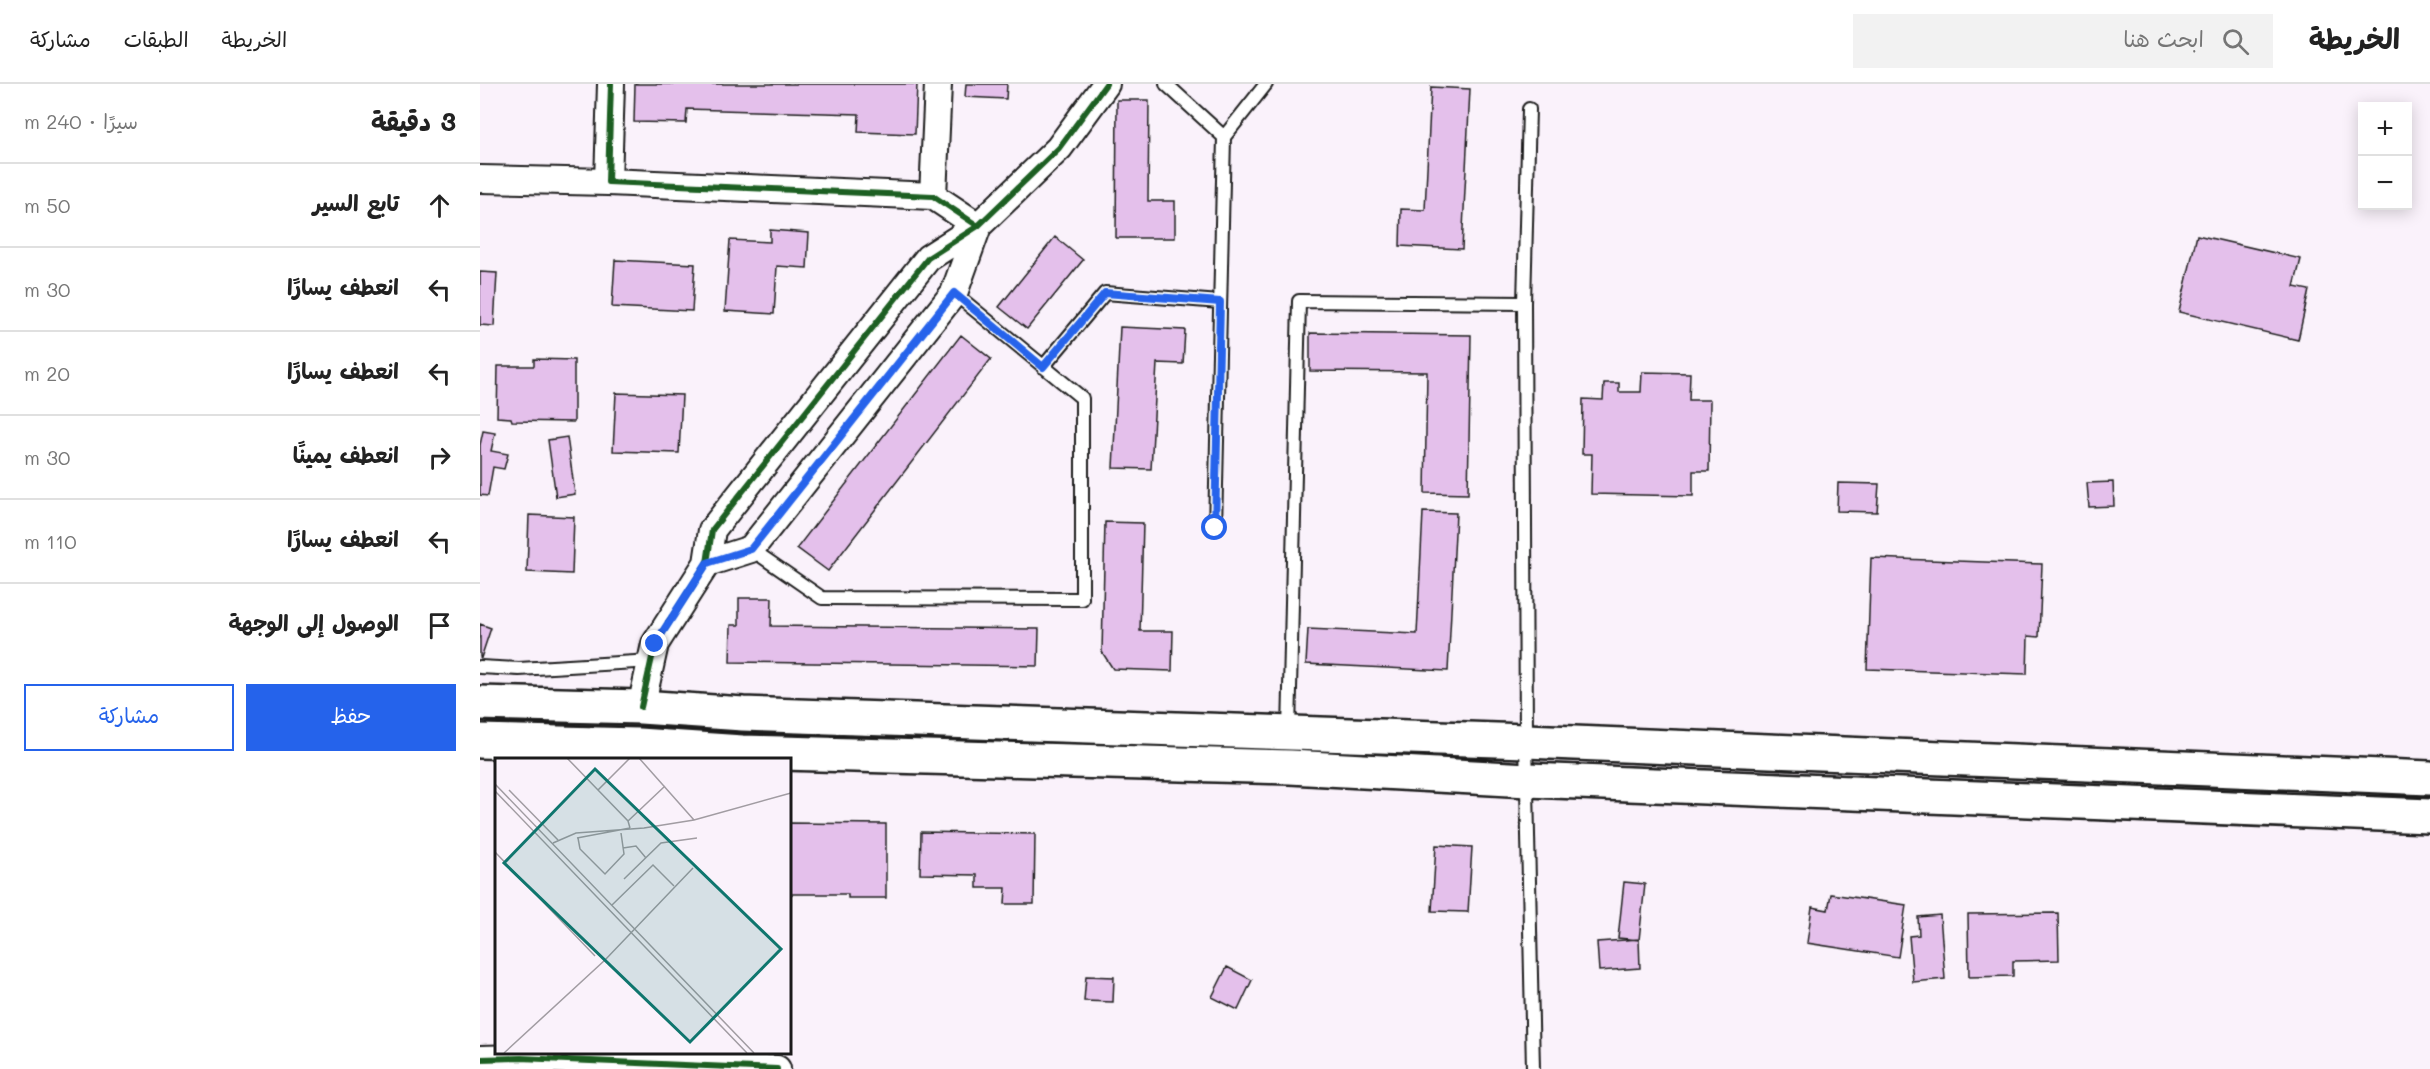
<!DOCTYPE html>
<html lang="ar">
<head>
<meta charset="utf-8">
<style>
	body { margin:0; font-family:Mali,"Playpen Sans Arabic",sans-serif; background:#f2f2f2; color:#222; direction:rtl }
	.controls { position:absolute; right:18px; top:18px; display:grid; overflow:hidden; border-radius:0px; box-shadow:0 3px 15px #0003 }
	.controls button { width:54px; height:54px; display:grid; place-items:center; padding:0; border:0; border-bottom:2px solid #e0e0e0; background:#fff; color:#222; font:30px sans-serif }
	.stop { position:absolute; width:18px; height:18px; margin:-14px; border:4px solid #2563eb; border-radius:50%; background:#fff }
	.stop.end { background:#2563eb; border-color:#fff; box-shadow:0 2px 6px #0008 }
	.list { margin:0; padding:0; list-style:none }
	h2 { display:flex; justify-content:space-between; align-items:center; height:78px; margin:0; padding:0 24px; font-size:26px }
	h2 small { font-size:20px; font-weight:400; color:#767676 }
	.list li { display:grid; grid-template-columns:39px 1fr auto; gap:18px; align-items:center; box-sizing:border-box; height:84px; padding:0 24px; border-top:2px solid #e0e0e0 }
	.list b { display:block; font-size:22px; white-space:nowrap }
	.list em { font-size:20px; font-style:normal; color:#767676 }
	.actions { display:flex; gap:12px; padding:18px 24px }
	.actions a { flex:1; padding:14px 0; border:2px solid #2563eb; border-radius:0px; text-align:center; font-size:21px; color:#2563eb }
	.actions .main { background:#2563eb; color:#fff }
	.icon { flex:none; width:33px; height:33px; fill:none; stroke:currentColor; stroke-width:2; stroke-linecap:round; stroke-linejoin:round }
	.map { position:relative; flex:none; width:1950px; height:985px; overflow:hidden; direction:ltr }
	header { display:flex; align-items:center; gap:36px; box-sizing:border-box; height:84px; padding:0 30px; background:#fff; border-bottom:2px solid #e0e0e0 }
	header strong { font-size:28px }
	nav { display:flex; gap:33px; margin-inline-start:auto; font-size:21px }
	.search { width:420px; height:54px; background:#f2f2f2; display:flex; align-items:center; gap:15px; box-sizing:border-box; padding:0 21px; border-radius:0px; color:#767676; font-size:22px }
	main { display:flex }
	aside { flex:1; background:#fff }
	.map>svg:first-child { display:block }
</style>
</head>
<body>
<header>
<strong>الخريطة</strong>
<div class="search"><svg class="icon" aria-label="search" viewBox="0 0 24 24"><circle cx="10" cy="10" r="6"/><path d="M15 15l6 6"/></svg>ابحث هنا</div>
<nav><a>الخريطة</a><a>الطبقات</a><a>مشاركة</a></nav>
</header>
<main>
<div class="map">
<svg width="1950" height="985" viewBox="0 0 1950 985">
	<rect width="100%" height="100%" fill="#faf2fb"/>
	<filter id="ink" filterUnits="userSpaceOnUse"><feTurbulence type="fractalNoise" baseFrequency=".0167" numOctaves="2"/><feDisplacementMap in="SourceGraphic" scale="12" xChannelSelector="R" yChannelSelector="G"/><feConvolveMatrix kernelMatrix="1 2 1 2 8 2 1 2 1" color-interpolation-filters="sRGB"/></filter>
	<g filter="url(#ink)">
		<path fill="#e4c0eb" stroke="#1c1c1c" stroke-width="1.5" d="M155 0H437L435 50 378 48 379 30 207 25 206 39 154 38Z
			M486 0H527L526 15 485 13Z
			M951 3 990 5 982 165 920 162 921 125 945 126Z
			M637 16H669L668 117H695V154H636Z
			M290 146 329 149 327 184 297 182 294 230 245 227 250 156 290 158Z
			M1717 151 1821 175 1814 203 1829 206 1818 256 1699 228Z
			M575 153 603 176 547 245 519 223Z
			M135 176 215 180 212 227 132 223Z
			M0 188 17 189 14 242 0 241Z
			M640 243 705 246 703 280 677 279 671 385 633 384Z
			M830 249 991 251 988 410 945 409 947 288 830 287Z
			M481 251 511 275 348 487 317 464Z
			M54 275 94 276V338L32 337 31 334 17 333 18 282H54Z
			M1162 288 1210 289 1209 316H1230L1229 387H1213V412L1111 410 1112 370H1102L1103 315 1123 316 1124 299H1139V308H1161Z
			M136 309 202 311 199 369 133 367Z
			M3 347 15 349 11 367 28 370 24 385 13 383 8 412 0 411V361Z
			M87 353 95 410 76 413 68 356Z
			M1633 398 1634 422 1609 423 1607 399Z
			M1358 399 1399 400 1397 428 1357 427Z
			M943 428 976 429 968 587 826 580 828 545 937 550Z
			M49 431 94 433 92 490 47 488Z
			M625 438 663 439 660 547H693L692 587 633 585 622 568Z
			M1391 474 1562 480 1559 553 1548 552 1547 590 1387 585Z
			M259 514H292L291 542 559 545 558 582 250 578 251 541H259Z
			M0 540 11 544 1 574 0 573Z
			M309 739 406 740V814H368V810H309Z
			M441 748 555 750 554 820H525L526 804H497V791L440 790Z
			M956 761 992 763 988 828 952 827Z
			M1144 798 1165 800 1159 856 1138 854Z
			M1351 810 1426 821 1418 873 1327 859 1332 823 1348 826Z
			M1578 829 1579 876 1533 877V892L1489 893 1488 830Z
			M1460 831 1465 895 1433 898 1429 852 1439 851 1438 833Z
			M1159 855 1160 884 1119 887 1117 858Z
			M747 883 772 896 758 926 732 913Z
			M606 892 634 893 633 918 604 917Z"/>
		<g fill="none" stroke-linecap="round" stroke-linejoin="round">
			<g stroke="#1c1c1c" stroke-width="16">
				<path id="service" d="M686 0 744 53
					M1049 25 1044 219 1046 657 1053 985
					M563 283 625 209 740 218
					M735 444 744 53 786 0
					M271 465 342 514 602 515V314L474 209
					M0 583 39 585 172 577
					M809 648 819 217 1044 219"/>
			</g>
			<g stroke="#1c1c1c" stroke-width="30">
				<path id="minor" d="M131 0 128 98 453 112 498 142
					M0 95 128 98
					M453 112 458 0
					M227 479 271 465 474 209 498 142
					M161 623 175 560 227 479 232 446 448 174 498 142 579 64 626 0
					M0 975 41 974 297 985"/>
			</g>
			<g stroke="#1c1c1c" stroke-width="38">
				<path id="primary" d="M0 619 161 623 263 630 1046 657 1950 694
					M0 657 158 661 262 668 810 683 1048 696 1950 732"/>
			</g>
			<use href="#service" stroke="#fff" stroke-width="12"/>
			<use href="#minor" stroke="#fff" stroke-width="26"/>
			<use href="#primary" stroke="#fff" stroke-width="33"/>
			<g stroke="#fff" stroke-width="10">
				<path id="cycleway" d="M131 0 128 98 453 112 498 142
					M161 623 175 560 227 479 232 446 448 174 498 142 579 64 626 0
					M0 975 41 974 297 985"/>
			</g>
			<use href="#cycleway" stroke="#1b5e20" stroke-width="6"/>
		</g>
	</g>
	<g fill="none" stroke-linecap="round" stroke-linejoin="round" filter="url(#ink)">
		<path stroke="#2563eb" stroke-width="8" d="M175 560 227 479 271 465 474 209 563 283 625 209 740 218 735 444"/>
	</g>
	<g transform="translate(15 674)">
		<rect width="296" height="296" fill="#faf2fb"/>
		<path fill="none" stroke="#a19ca2" stroke-width="1.5" d="M72 0 103 32M144 0 199 62M0 26 259 295M14 32 63 82M0 33 252 295M133 63 170 28M135 70 133 63 103 32 135 0M82 80 135 70M83 80 85 91 110 116 129 96 126 75M58 85 81 75 149 70 199 62 296 35M128 90 141 88 151 100M0 94 100 198M129 121 166 85 202 80M117 147 158 107 179 128M9 295 110 202 198 110"/>
		<path fill="#0f766e" fill-opacity="0.15" stroke="#0f766e" stroke-width="3" d="M100 11 286 191 195 284 9 105Z"/>
		<rect width="296" height="296" fill="none" stroke="#1c1c1c" stroke-width="3"/>
	</g>
</svg>
<div class="controls">
<button>+</button>
<button>−</button>
</div>
<div class="stop" style="left:735px;top:444px"></div>
<div class="stop end" style="left:175px;top:560px"></div>
</div>
<aside>
<h2>3 دقيقة<small>سيرًا · 240 m</small></h2>
<ul class="list">
<li><svg class="icon" aria-label="ahead" viewBox="0 0 24 24"><path d="M12 20V5M6 11l6-6 6 6"/></svg><div><b>تابع السير</b></div><em>50 m</em></li>
<li><svg class="icon" aria-label="left" viewBox="0 0 24 24"><path d="M17 20v-9H6M10 6l-5 5 5 5"/></svg><div><b>انعطف يسارًا</b></div><em>30 m</em></li>
<li><svg class="icon" aria-label="left" viewBox="0 0 24 24"><path d="M17 20v-9H6M10 6l-5 5 5 5"/></svg><div><b>انعطف يسارًا</b></div><em>20 m</em></li>
<li><svg class="icon" aria-label="right" viewBox="0 0 24 24"><path d="M7 20v-9h11M14 6l5 5-5 5"/></svg><div><b>انعطف يمينًا</b></div><em>30 m</em></li>
<li><svg class="icon" aria-label="left" viewBox="0 0 24 24"><path d="M17 20v-9H6M10 6l-5 5 5 5"/></svg><div><b>انعطف يسارًا</b></div><em>110 m</em></li>
<li><svg class="icon" aria-label="arrive" viewBox="0 0 24 24"><path d="M6 21V4h12l-3 4 3 4H6"/></svg><div><b>الوصول إلى الوجهة</b></div></li>
</ul>
<div class="actions"><a class="main">حفظ</a><a>مشاركة</a></div>
</aside>
</main>
</body>
</html>
